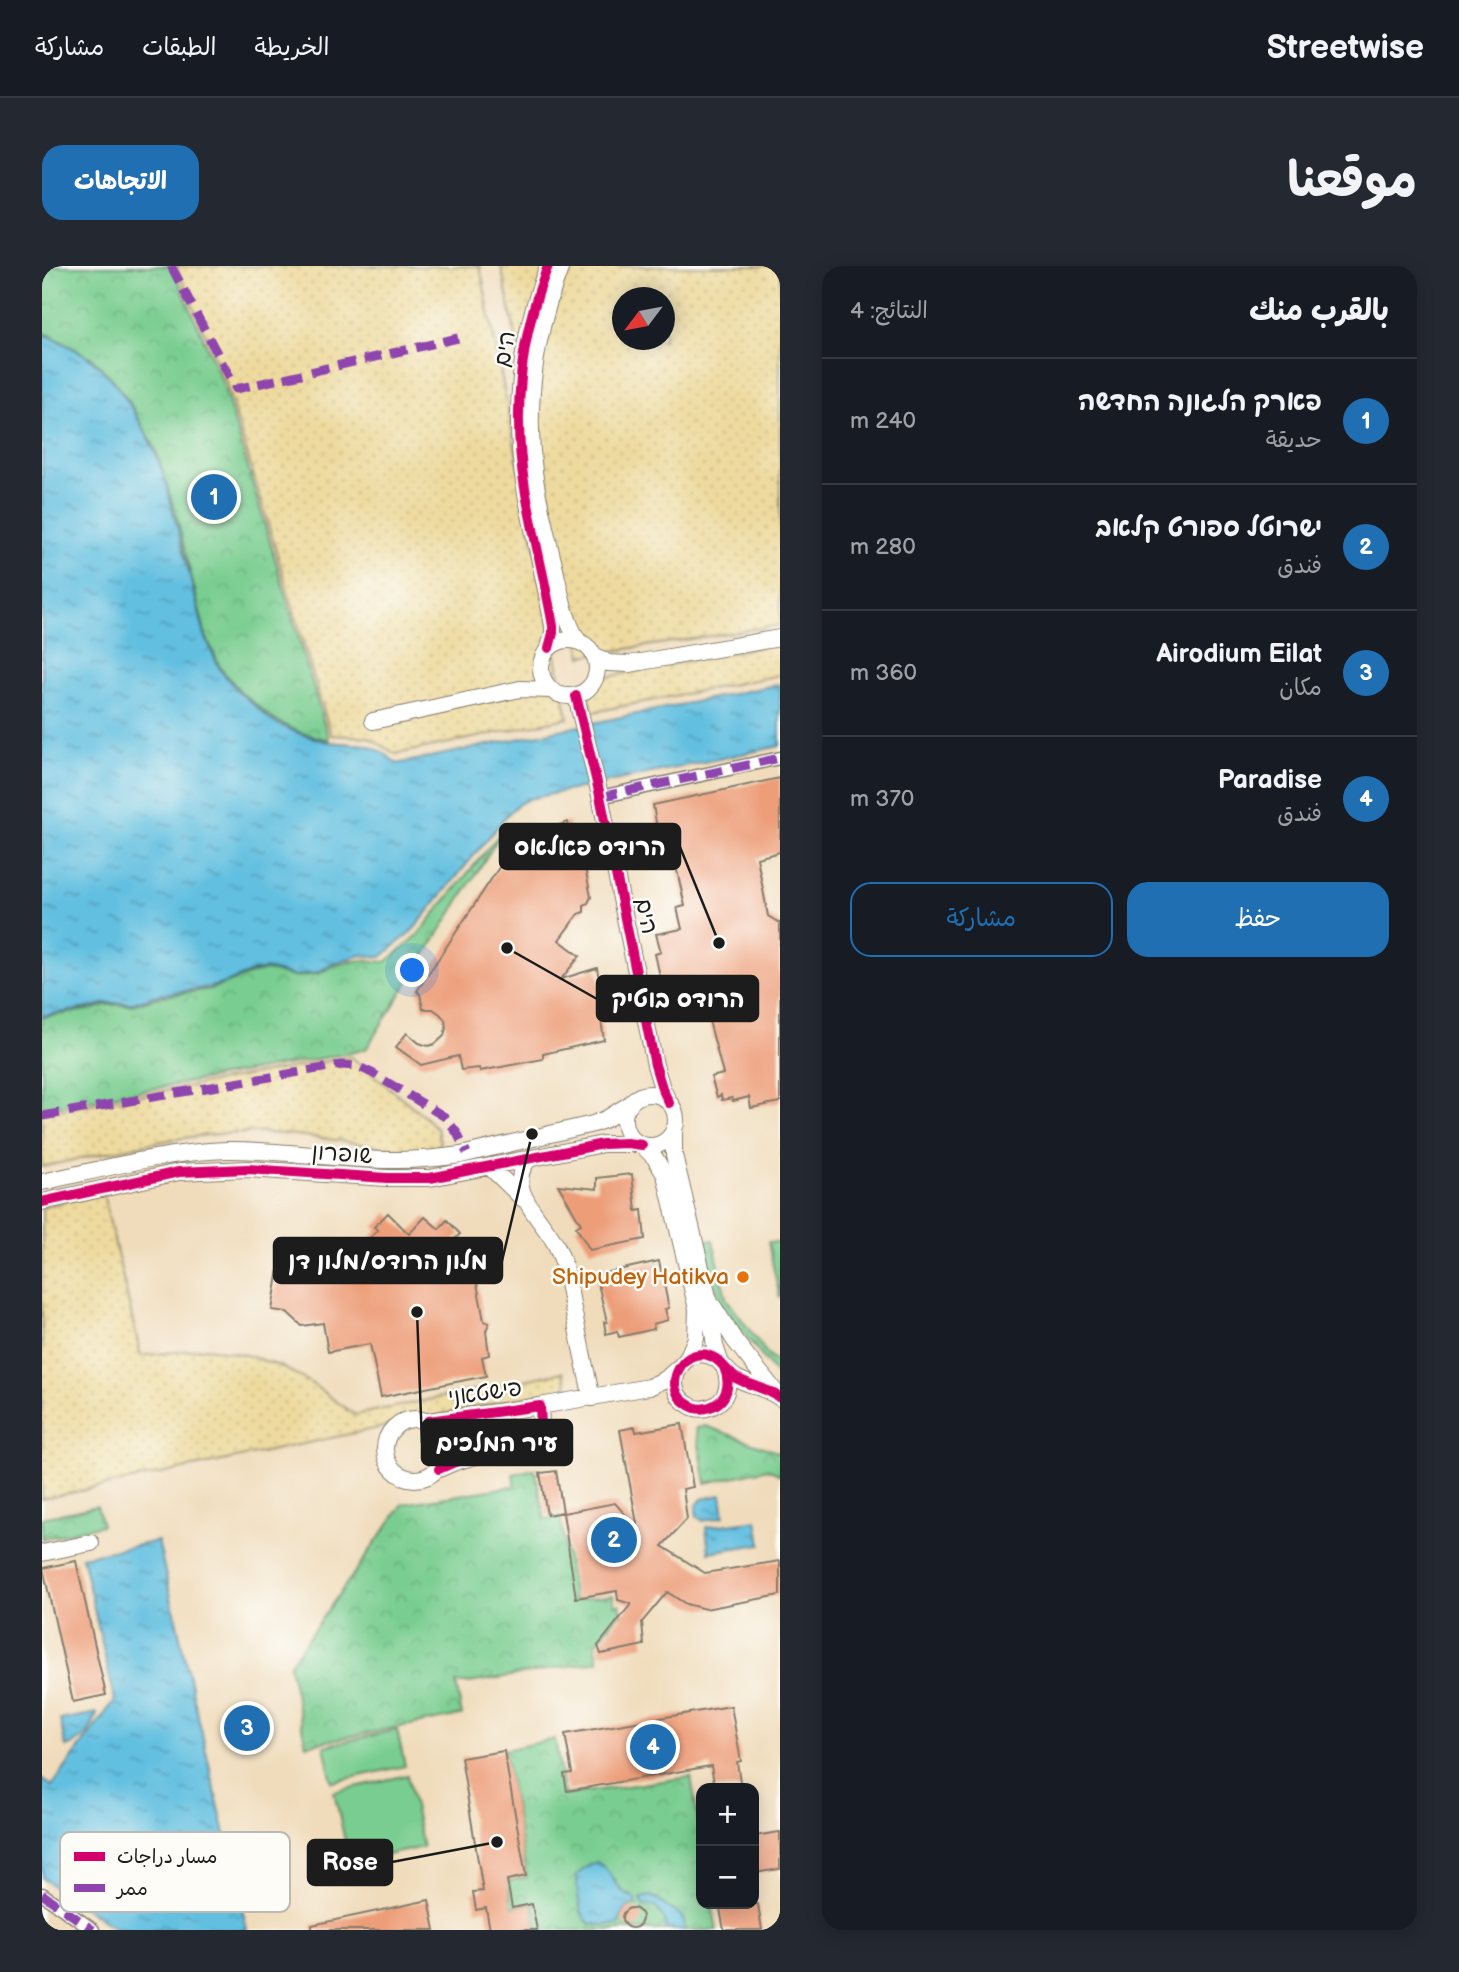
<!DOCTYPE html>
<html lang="ar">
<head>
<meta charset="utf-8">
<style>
	body { margin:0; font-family:"Balsamiq Sans","Playpen Sans Arabic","Playpen Sans Hebrew",sans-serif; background:#242831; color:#f1f3f6; direction:rtl }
	.controls { position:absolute; right:21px; bottom:21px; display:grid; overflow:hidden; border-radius:14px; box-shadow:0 4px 18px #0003 }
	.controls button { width:63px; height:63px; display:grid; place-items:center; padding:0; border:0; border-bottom:2px solid #363941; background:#171b24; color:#f1f3f6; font:35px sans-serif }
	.compass { position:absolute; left:570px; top:21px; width:63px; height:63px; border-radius:50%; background:#171b24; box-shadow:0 4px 18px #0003; rotate:238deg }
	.you { position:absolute; left:371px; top:705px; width:24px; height:24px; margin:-18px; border:5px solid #fff; border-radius:50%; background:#1a73e8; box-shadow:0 0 0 10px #1a73e833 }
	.badge { display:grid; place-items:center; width:46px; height:46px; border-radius:50%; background:#1f6fb2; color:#fff; font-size:23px; font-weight:700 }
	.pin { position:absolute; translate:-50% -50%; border:4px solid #fff; box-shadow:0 2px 7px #0006 }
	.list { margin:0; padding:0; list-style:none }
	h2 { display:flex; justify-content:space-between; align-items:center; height:91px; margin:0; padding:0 28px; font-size:30px }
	h2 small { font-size:23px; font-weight:400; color:#9ea1a6 }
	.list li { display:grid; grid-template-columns:46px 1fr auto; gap:21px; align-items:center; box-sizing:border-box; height:126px; padding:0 28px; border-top:2px solid #363941 }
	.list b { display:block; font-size:26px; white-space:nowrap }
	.list p { margin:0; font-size:23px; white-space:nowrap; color:#9ea1a6 }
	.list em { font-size:23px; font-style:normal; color:#9ea1a6 }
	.actions { display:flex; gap:14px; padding:21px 28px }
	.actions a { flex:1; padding:16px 0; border:2px solid #1f6fb2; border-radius:21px; text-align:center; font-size:24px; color:#1f6fb2 }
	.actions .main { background:#1f6fb2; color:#fff }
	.map { position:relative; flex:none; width:738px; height:1664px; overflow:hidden; direction:ltr; border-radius:21px }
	header { display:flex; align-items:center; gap:42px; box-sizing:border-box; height:98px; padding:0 35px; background:#171b24; border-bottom:2px solid #363941 }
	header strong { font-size:33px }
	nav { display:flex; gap:38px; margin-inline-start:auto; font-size:24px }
	.intro { display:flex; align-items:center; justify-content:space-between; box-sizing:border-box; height:168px; padding:0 42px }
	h1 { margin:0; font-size:49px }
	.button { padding:18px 32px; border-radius:21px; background:#1f6fb2; color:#fff; font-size:24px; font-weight:700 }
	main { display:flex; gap:42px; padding:0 42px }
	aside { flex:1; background:#171b24; border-radius:21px; box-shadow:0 4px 18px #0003 }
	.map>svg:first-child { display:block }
</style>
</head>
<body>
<header>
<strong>Streetwise</strong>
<nav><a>الخريطة</a><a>الطبقات</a><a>مشاركة</a></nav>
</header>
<div class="intro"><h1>موقعنا</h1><a class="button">الاتجاهات</a></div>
<main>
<aside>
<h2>بالقرب منك<small>النتائج: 4</small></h2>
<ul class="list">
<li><span class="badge">1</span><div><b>פארק הלגונה החדשה</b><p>حديقة</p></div><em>240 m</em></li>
<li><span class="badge">2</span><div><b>ישרוטל ספורט קלאב</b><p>فندق</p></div><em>280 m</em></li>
<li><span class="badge">3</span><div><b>Airodium Eilat</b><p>مكان</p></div><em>360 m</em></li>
<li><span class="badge">4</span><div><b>Paradise</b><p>فندق</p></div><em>370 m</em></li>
</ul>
<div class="actions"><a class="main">حفظ</a><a>مشاركة</a></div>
</aside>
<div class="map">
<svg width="738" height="1664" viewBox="0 0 738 1664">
	<defs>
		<pattern id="sand-dots" width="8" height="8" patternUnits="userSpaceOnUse" patternTransform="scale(1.75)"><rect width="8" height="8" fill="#eeda9e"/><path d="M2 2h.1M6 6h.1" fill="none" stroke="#ccba88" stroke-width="1.8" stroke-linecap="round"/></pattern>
		<pattern id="park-crowns" width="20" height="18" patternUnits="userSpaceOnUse" patternTransform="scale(1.75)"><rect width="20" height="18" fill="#79cd90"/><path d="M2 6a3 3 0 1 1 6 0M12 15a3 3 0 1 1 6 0" fill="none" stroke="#68af7c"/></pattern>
		<pattern id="water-ripples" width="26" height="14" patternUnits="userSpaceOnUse" patternTransform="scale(1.75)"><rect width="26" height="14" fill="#62bfe0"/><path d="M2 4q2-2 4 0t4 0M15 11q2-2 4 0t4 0" fill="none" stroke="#509ab5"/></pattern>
	</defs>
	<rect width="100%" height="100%" fill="#fdfcf7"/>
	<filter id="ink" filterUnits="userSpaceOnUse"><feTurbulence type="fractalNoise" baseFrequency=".0143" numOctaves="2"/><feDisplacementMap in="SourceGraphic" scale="14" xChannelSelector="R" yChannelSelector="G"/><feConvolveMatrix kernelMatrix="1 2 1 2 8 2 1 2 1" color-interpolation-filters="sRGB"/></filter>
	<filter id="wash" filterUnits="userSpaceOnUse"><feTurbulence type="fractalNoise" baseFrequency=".00686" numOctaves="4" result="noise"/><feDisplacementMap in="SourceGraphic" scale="28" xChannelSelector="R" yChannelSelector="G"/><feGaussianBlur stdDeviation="1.57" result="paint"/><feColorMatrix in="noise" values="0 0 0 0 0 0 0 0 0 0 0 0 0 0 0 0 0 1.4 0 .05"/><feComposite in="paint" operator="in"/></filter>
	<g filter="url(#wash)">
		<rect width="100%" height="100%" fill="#f0dcbb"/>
		<path fill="url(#sand-dots)" stroke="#857b5d" stroke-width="2" fill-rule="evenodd" d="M134 0H438L526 452 354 488 326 471 289 469 184 117Z
			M459 0H738V359L540 390ZM580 32H622V74H580Z
			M738 377V409L551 446 544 415Z
			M309 791 381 849 395 863 398 876 393 887C329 883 265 865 201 867 133 868 66 887 0 901V847Z
			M61 927 99 1090 165 1082 204 1089 238 1100 266 1115 313 1149 521 1106 526 1122 0 1233V941Z"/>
		<path fill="url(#park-crowns)" stroke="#4a7456" stroke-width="2" d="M0 0H130L181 118 287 474 257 466 232 454 199 426 179 403 164 370 135 252 114 184 88 137 70 113 50 92 7 69 0 67Z
			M464 560 324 783 308 787 0 843V751L52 743 64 739H91L116 731 169 723 212 707 224 704 252 711 276 708 293 699 320 694 344 696 375 670Z
			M671 974 684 1032 723 1085 730 1093 738 1096V1114L678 1036 662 976Z
			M726 976 738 977V1033Z
			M664 1160 738 1187V1209L726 1203 664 1217 654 1162Z
			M493 1203 503 1254 518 1250 532 1334 571 1329 573 1339 578 1338 580 1347 577 1348 553 1379 557 1395 427 1417H414L420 1449 264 1479 247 1399 361 1238 473 1220 471 1208Z
			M55 1240 60 1259 0 1273V1252Z
			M513 1473 522 1529 649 1511 659 1571V1638H670L675 1664H495L491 1637 467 1641 466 1637 469 1635 467 1622H464L462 1616 485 1611 462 1484Z"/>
		<path fill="#79cd90" stroke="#4a7456" stroke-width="2" d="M355 1464 363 1500 290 1516 282 1480Z
			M365 1509 381 1581 308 1597 292 1526Z"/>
		<path fill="url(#water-ripples)" stroke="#3f6e7e" stroke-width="2" d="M0 69 7 70C21 78 38 84 50 94 83 122 108 170 122 210L163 370 178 404 198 427 231 456 256 467 286 476 324 479 341 486 355 498 738 418V480L486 533 475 539 464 550 372 663 340 691 320 689 292 697 276 706 252 710 224 703 212 705 184 717 168 721 115 729 91 737H64L51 741 0 750Z
			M679 1229 682 1250 661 1255 655 1250 654 1241 660 1233Z
			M715 1254 719 1278 667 1286 664 1261Z
			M116 1275 205 1664H75L0 1612V1513L10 1520 73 1434 40 1291Z
			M55 1447C50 1464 42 1476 24 1481L18 1454Z
			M555 1596C574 1607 570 1624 594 1633V1640L589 1639 581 1646 577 1658C568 1658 556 1661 548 1657 536 1652 535 1620 535 1609L543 1602Z
			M609 1630C617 1633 619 1637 625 1641 636 1649 644 1647 642 1664H624L623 1654 613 1640H601L599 1632Z"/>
		<g id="blocks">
			<path fill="#ed9e79" d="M738 512V586L715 592 726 650 738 657V836L709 842 707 831 691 835 690 832 680 834 679 829 675 831 669 811 681 808 665 747 657 748 653 727 628 731 624 713 619 715 613 688 619 686 614 668 640 663 635 642 643 640 629 578 618 580 611 539Z
				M526 556 528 568 536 566 549 631 546 637 542 639V646L536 648 517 674 538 690 519 713 555 702 559 724 555 727 562 774 501 788V793L438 805 437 802 419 804 416 790 379 799 354 781 365 767 377 777 386 780 393 778 402 770 404 762 403 754 398 748 391 743H381L378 728 375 725 466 588 490 569Z
				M590 908 594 945 600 944 603 973 548 984 534 961 539 958 516 919 555 923V912Z
				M346 947 367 968 383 951 397 963 405 954 418 968 412 974 438 1001 436 1003 438 1009 434 1012 442 1055 447 1057 444 1065 447 1089 440 1091 444 1110 339 1131 328 1078 286 1086 281 1057 260 1060 245 1046 230 1044 238 998 266 1005 267 996 292 1000 316 978 319 982 336 964 332 961Z
				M617 995 627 1042 623 1043 626 1054 611 1058 612 1063 577 1071 575 1065 564 1068 562 1056H565L554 1009Z
				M640 1158 651 1221 641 1223 645 1253 620 1280 663 1307 738 1295V1329L663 1343 644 1338 625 1326 600 1356 602 1379 559 1388 556 1380 589 1338 576 1334 575 1325 534 1332 521 1247 573 1237 596 1263 578 1164 593 1161 594 1166Z
				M514 1205 521 1246 505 1249 498 1207Z
				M34 1295 64 1429 31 1436 1 1302Z
				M689 1440 699 1495 695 1496 699 1522H673L669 1500 525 1525 522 1508 530 1507 523 1468Z
				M462 1485 484 1610 465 1614 470 1642 490 1638 495 1664H448L444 1642 434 1644 431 1626 441 1625 419 1492Z
				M738 1566V1603L712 1607V1570Z
				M387 1634 393 1664H270V1659Z
				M677 1638H716L720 1664H682Z
				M580 1652a10 10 0 1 1 20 0a10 10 0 1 1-20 0Z"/>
		</g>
	</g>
	<g filter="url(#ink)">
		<use href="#blocks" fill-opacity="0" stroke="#867c6c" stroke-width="2"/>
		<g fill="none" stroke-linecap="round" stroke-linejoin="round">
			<g stroke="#867c6c" stroke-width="15">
				<path id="pedestrian" d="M558 531 738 492
					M0 1628 51 1664"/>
			</g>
			<g stroke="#867c6c" stroke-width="18">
				<path id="minor" d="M506 0C478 70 470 148 483 222 491 268 503 314 511 360V367L507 382
					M519 0C494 65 483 136 492 206 496 236 504 265 511 295 518 322 521 352 537 376
					M499 402a28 28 0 1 1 56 0a28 28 0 1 1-56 0Z
					M552 389 566 397 587 398 738 372
					M534 430 557 525 613 799 620 822 627 837
					M331 455 478 423 509 424
					M582 854a26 26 0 1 1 52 0a26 26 0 1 1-52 0Z
					M632 864V889L666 1031 673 1080 679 1098
					M600 879 613 892 623 909 655 1043 654 1072 645 1093
					M487 893C460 922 502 954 515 981 524 1000 527 1022 531 1043 537 1072 543 1102 550 1132
					M448 901 481 933
					M0 916C61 903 122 886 184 884 241 883 298 895 355 894 376 894 398 892 419 889L551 858 564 853 588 838
					M0 936 137 906 205 903 345 912H388L561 878H598
					M671 1040 693 1075 732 1124
					M682 1101C689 1117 686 1135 668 1141 660 1144 653 1143 647 1139 615 1122 644 1073 674 1093 682 1099 686 1107 694 1112 709 1120 723 1121 738 1132
					M498 1140 607 1121 624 1113 636 1102
					M343 1183a30 30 0 1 1 60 0a30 30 0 1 1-60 0Z
					M386 1155 498 1140 499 1159 489 1173 482 1176 413 1196 397 1203
					M0 1287 49 1277"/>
			</g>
			<use href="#pedestrian" stroke="#fff" stroke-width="12"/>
			<use href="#minor" stroke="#fff" stroke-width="16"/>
			<path stroke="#8e44ad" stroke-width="9" stroke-dasharray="18 9" stroke-linecap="butt" d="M129 0 194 123 416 72
				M558 531 738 492
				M0 850 299 799 315 800 330 807 403 851 415 867 425 887
				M0 1628 51 1664"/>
			<g stroke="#fdfcf7" stroke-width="15">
				<path id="cycleway" d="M506 0C478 70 470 148 483 222 491 268 503 314 511 360V367L507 382
					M534 430 557 525 613 799 620 822 627 837
					M0 936 137 906 205 903 345 912H388L561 878 585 877 600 879
					M682 1101C689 1117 686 1135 668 1141 660 1144 653 1143 647 1139 615 1122 644 1073 674 1093 682 1099 686 1107 694 1112 709 1120 723 1121 738 1132
					M386 1155 498 1140 499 1159 489 1173 482 1176 413 1196 397 1203"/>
			</g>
			<use href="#cycleway" stroke="#d6006c" stroke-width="10"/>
		</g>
	</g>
	<circle fill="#e8710a" stroke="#fdfcf7" stroke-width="2.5" cx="701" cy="1011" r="7"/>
	<g text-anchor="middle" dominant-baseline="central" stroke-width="5" stroke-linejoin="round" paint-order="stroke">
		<g font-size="23" fill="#1c1c1c" stroke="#fdfcf7">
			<text transform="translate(463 83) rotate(-81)">הים</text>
			<text transform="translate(604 650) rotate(78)">הים</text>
			<text transform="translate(300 888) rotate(4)">שופרון</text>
			<text transform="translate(443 1127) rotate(-8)">פישטאני</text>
		</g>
		<g font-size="23" fill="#c56008" stroke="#fdfcf7" text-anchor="end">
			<text x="687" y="1011">Shipudey Hatikva</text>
		</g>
	</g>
	<rect x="18" y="1566" width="230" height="80" rx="10" fill="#fdfcf7" stroke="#bab9b5" stroke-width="2"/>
	<rect x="32" y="1586" width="31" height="9" fill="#d6006c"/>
	<rect x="32" y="1618" width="31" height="8" fill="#8e44ad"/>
	<g font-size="19" fill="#1c1c1c">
		<text x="75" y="1597">مسار دراجات</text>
		<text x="75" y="1629">ممر</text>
	</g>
	<path fill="none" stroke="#1c1c1c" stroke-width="2.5" d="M677 677L638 581M465 682L555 733M490 868L460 995M375 1046L380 1177M455 1576L350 1596"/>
	<g fill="#1c1c1c" stroke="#fdfcf7" stroke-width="2.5">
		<circle cx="677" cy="677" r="7"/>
		<circle cx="465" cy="682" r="7"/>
		<circle cx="490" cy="868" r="7"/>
		<circle cx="375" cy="1046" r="7"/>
		<circle cx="455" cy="1576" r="7"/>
	</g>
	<g fill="#1c1c1c" stroke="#1c1c1c" stroke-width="2.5">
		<rect x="458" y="558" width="180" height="45" rx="7"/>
		<rect x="555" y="710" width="161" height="45" rx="7"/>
		<rect x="232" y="972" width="228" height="45" rx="7"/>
		<rect x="380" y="1154" width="150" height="45" rx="7"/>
		<rect x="266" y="1574" width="84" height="45" rx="7"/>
	</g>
	<g font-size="24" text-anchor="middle" font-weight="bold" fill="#fff">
		<text x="548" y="589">הרודס פאלאס</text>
		<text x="636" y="741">הרודס בוטיק</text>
		<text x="346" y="1003">מלון הרודס/מלון דן</text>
		<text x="455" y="1185">עיר המלכים</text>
		<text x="308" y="1604">Rose</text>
	</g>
</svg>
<div class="controls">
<button>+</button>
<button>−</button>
</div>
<svg class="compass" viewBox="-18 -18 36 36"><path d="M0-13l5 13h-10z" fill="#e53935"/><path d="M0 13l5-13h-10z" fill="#9ea1a6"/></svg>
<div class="you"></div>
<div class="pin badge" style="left:172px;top:231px">1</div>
<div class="pin badge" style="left:572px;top:1274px">2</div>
<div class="pin badge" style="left:205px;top:1462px">3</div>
<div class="pin badge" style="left:611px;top:1481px">4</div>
</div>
</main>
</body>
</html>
